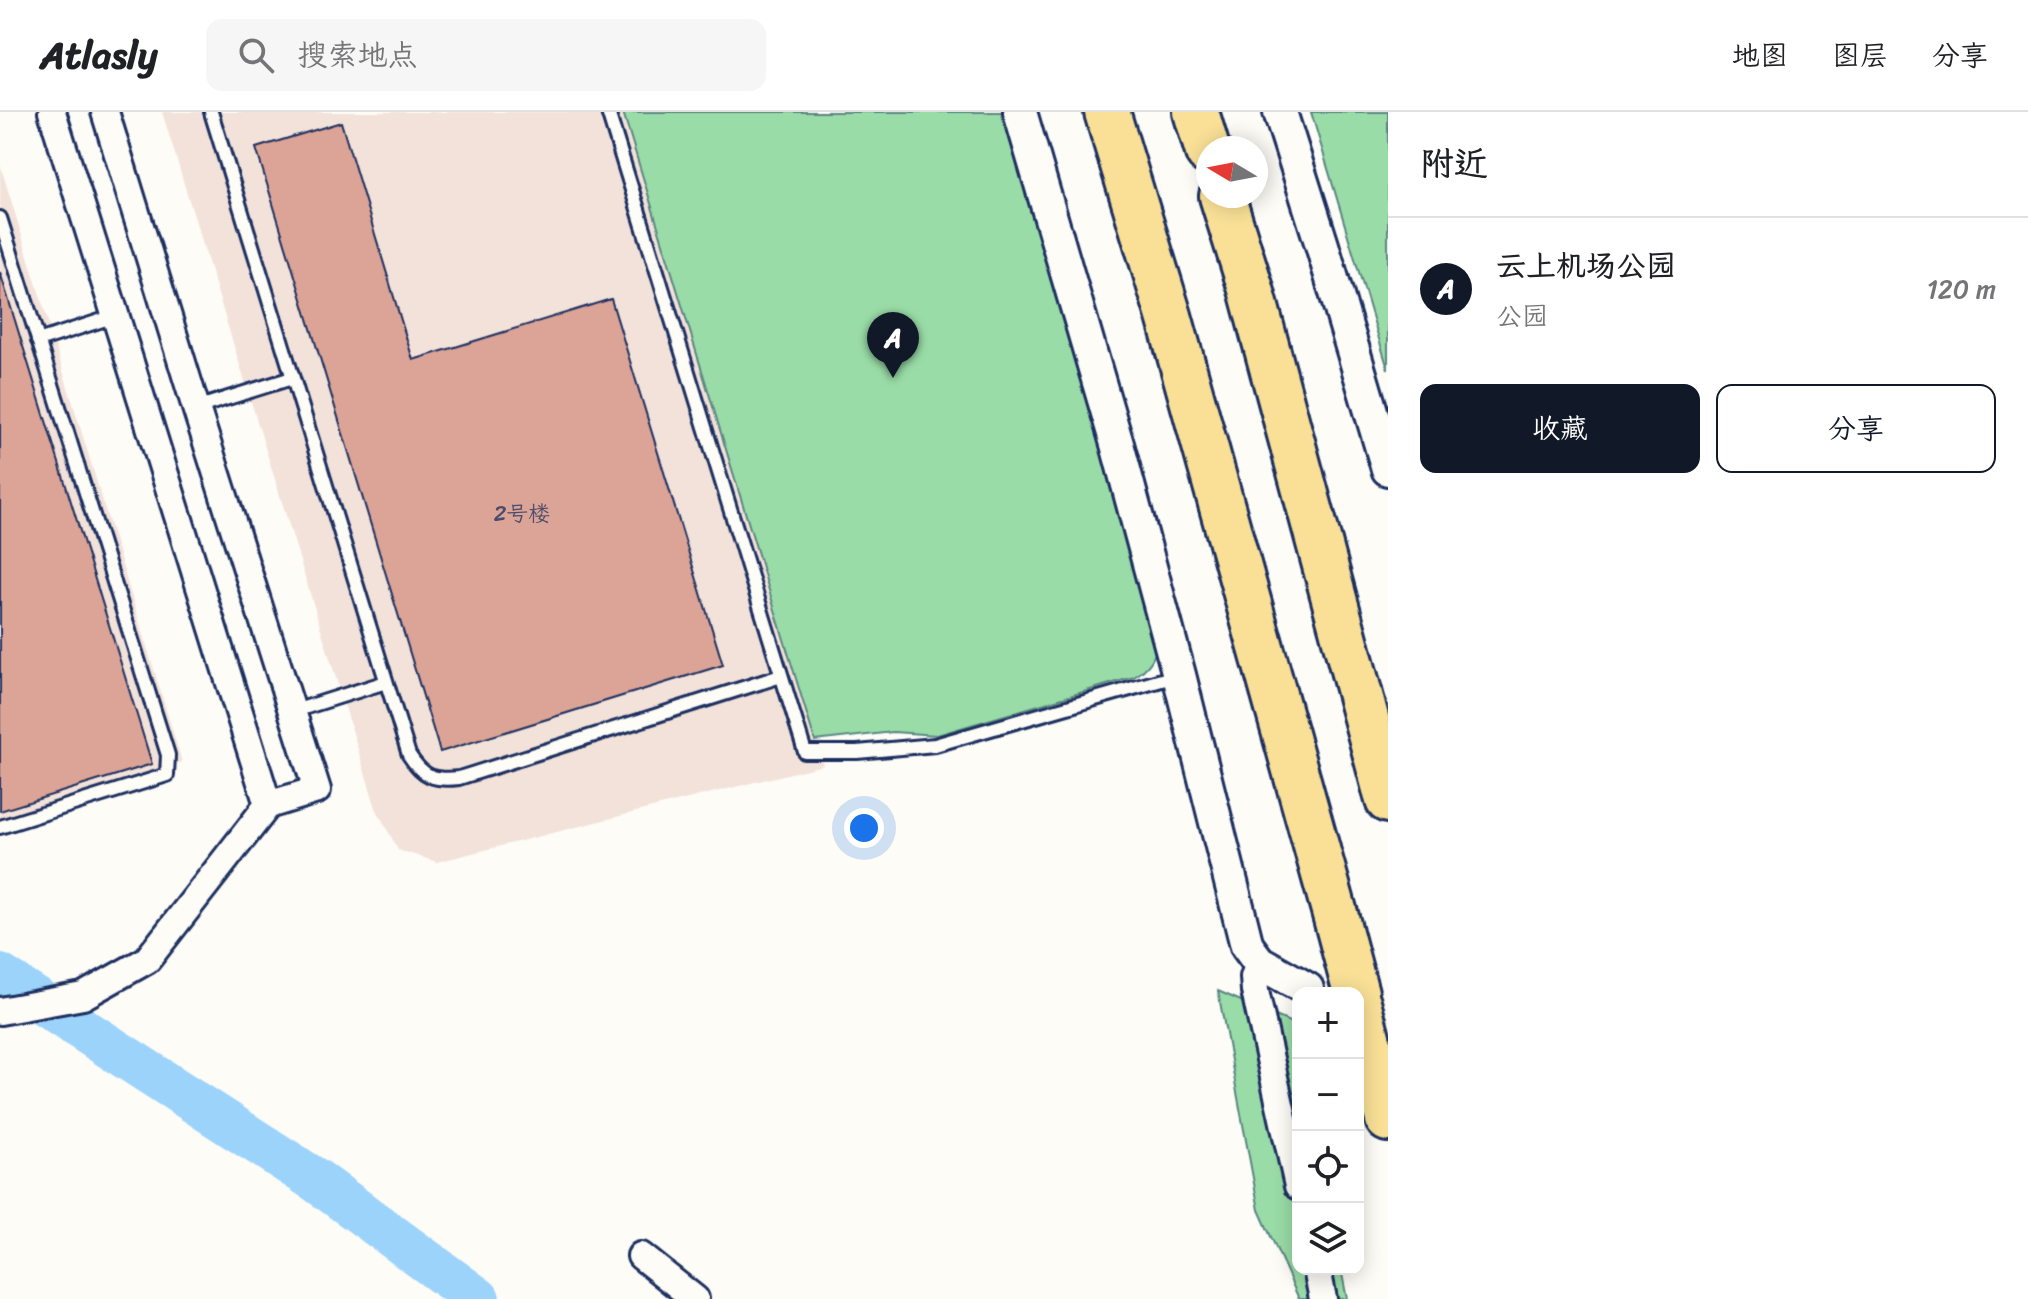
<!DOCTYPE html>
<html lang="zh">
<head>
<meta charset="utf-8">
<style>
	body { margin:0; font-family:Sriracha,"LXGW WenKai TC",sans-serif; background:#f6f6f6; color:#202124 }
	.controls { position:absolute; right:24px; bottom:24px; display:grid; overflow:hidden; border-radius:16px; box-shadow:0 4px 20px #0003 }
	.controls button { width:72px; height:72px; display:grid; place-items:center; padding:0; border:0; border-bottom:2px solid #e0e0e0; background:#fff; color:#202124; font:40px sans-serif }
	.compass { position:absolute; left:1196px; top:24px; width:72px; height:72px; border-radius:50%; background:#fff; box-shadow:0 4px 20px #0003; rotate:280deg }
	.you { position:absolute; left:864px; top:716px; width:28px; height:28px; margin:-20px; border:6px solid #fff; border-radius:50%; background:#1a73e8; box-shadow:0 0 0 12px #1a73e833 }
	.badge { display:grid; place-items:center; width:52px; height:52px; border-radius:50%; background:#111827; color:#fff; font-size:26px; font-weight:700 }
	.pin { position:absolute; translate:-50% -66px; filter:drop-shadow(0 2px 4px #0008) }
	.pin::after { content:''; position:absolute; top:42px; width:28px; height:24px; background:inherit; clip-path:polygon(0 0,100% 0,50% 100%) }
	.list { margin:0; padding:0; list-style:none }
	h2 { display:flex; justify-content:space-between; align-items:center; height:104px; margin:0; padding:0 32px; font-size:34px }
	h2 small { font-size:26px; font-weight:400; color:#757577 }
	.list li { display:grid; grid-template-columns:52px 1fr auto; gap:24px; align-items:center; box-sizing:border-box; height:144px; padding:0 32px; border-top:2px solid #e0e0e0 }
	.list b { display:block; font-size:30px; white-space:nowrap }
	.list p { margin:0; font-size:26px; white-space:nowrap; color:#757577 }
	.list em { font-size:26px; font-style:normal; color:#757577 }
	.actions { display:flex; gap:16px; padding:24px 32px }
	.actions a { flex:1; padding:18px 0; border:2px solid #111827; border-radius:16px; text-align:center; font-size:28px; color:#111827 }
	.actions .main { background:#111827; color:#fff }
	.icon { flex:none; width:44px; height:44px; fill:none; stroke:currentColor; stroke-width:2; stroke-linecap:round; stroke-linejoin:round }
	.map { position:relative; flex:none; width:1388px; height:1187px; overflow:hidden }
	header { display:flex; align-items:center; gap:48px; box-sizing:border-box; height:112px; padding:0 40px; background:#fff; border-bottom:2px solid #e0e0e0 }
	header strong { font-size:38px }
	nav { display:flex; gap:44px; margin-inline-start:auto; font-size:28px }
	.search { width:560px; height:72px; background:#f6f6f6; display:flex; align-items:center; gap:20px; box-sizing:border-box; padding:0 28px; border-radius:16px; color:#757577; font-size:30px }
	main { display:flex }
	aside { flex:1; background:#fff }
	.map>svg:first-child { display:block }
</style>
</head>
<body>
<header>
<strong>Atlasly</strong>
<div class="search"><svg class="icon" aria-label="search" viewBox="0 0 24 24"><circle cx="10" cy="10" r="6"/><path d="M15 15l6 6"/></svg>搜索地点</div>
<nav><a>地图</a><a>图层</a><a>分享</a></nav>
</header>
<main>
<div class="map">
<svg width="1388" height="1187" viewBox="0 0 1388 1187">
	<rect width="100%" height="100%" fill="#fdfcf7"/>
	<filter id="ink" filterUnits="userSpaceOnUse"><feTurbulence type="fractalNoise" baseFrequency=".0125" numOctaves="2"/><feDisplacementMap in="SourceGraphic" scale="16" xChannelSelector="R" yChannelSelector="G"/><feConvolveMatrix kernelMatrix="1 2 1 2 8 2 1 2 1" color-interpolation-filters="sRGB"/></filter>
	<g filter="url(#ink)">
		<path fill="#f3e2da" d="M162 0H622L823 653 437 750 398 738 376 696Z
			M0 52 182 650 0 707Z"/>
		<path fill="#99dca7" stroke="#5a8682" stroke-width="2" d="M623 0H1005L1158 532C1154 548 1148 556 1134 565L937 623 893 620 815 629Z
			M1311 0H1388V257Z
			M1218 879 1294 912 1298 934V1157H1341L1347 1187H1299L1259 1098Z"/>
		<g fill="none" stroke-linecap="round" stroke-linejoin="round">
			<path stroke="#9cd3fb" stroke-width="44" d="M0 864 317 1069 478 1187"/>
		</g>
		<path fill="#dca497" stroke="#1b2f5e" stroke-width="2" d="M341 10 413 248 611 187 723 553 440 640 256 36Z
			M0 160 152 652 0 699Z"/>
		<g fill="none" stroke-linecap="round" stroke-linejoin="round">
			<g stroke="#1b2f5e" stroke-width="18">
				<path id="service" d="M211 0 409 643C423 665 434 669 459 666L781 564
					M608 0 805 640H857L935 633 1179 563
					M0 106 168 643 167 663 0 715
					M38 229 115 204
					M196 296 292 266
					M291 600 386 570"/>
			</g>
			<g stroke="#1b2f5e" stroke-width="32">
				<path id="minor" d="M52 0 268 693 317 678 196 296 105 0
					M1259 850 1254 865 1255 879 1298 1074
					M0 899 83 884 147 848 268 693
					M641 1144 695 1187
					M1317 1157 1323 1187"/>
			</g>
			<g stroke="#1b2f5e" stroke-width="38">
				<path id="tertiary" d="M1020 0 1117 332 1179 563 1247 834 1259 850 1307 877
					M1280 0 1322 133 1388 357"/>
			</g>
			<g stroke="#1b2f5e" stroke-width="50">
				<path id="motorway" d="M1107 0 1169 204 1335 802 1356 881
					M1196 0 1208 40
					M1222 84 1251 177 1388 688
					M1358 890 1388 1007"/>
			</g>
			<use href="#service" stroke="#fdfcf7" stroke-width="12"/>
			<use href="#minor" stroke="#fdfcf7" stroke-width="26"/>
			<use href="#tertiary" stroke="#fdfcf7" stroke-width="32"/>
			<use href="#motorway" stroke="#f9e096" stroke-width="44"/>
		</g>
	</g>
	<g text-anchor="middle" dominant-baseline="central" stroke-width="8" stroke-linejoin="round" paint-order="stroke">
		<g font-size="22" fill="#4b4c6c">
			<text x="522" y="401">2号楼</text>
		</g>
	</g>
</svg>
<div class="controls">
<button>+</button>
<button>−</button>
<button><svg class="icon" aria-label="locate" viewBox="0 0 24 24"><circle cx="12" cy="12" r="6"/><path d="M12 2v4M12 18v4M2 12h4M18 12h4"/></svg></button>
<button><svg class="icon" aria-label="layers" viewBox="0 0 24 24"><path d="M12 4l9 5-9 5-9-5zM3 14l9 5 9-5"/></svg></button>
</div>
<svg class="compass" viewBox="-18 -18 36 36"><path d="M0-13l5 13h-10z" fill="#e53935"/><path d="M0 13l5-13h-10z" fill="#757577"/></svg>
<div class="you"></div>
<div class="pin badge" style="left:893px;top:266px">A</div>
</div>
<aside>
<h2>附近<small></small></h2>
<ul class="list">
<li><span class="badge">A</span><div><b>云上机场公园</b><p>公园</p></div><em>120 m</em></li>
</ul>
<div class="actions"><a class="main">收藏</a><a>分享</a></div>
</aside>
</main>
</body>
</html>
